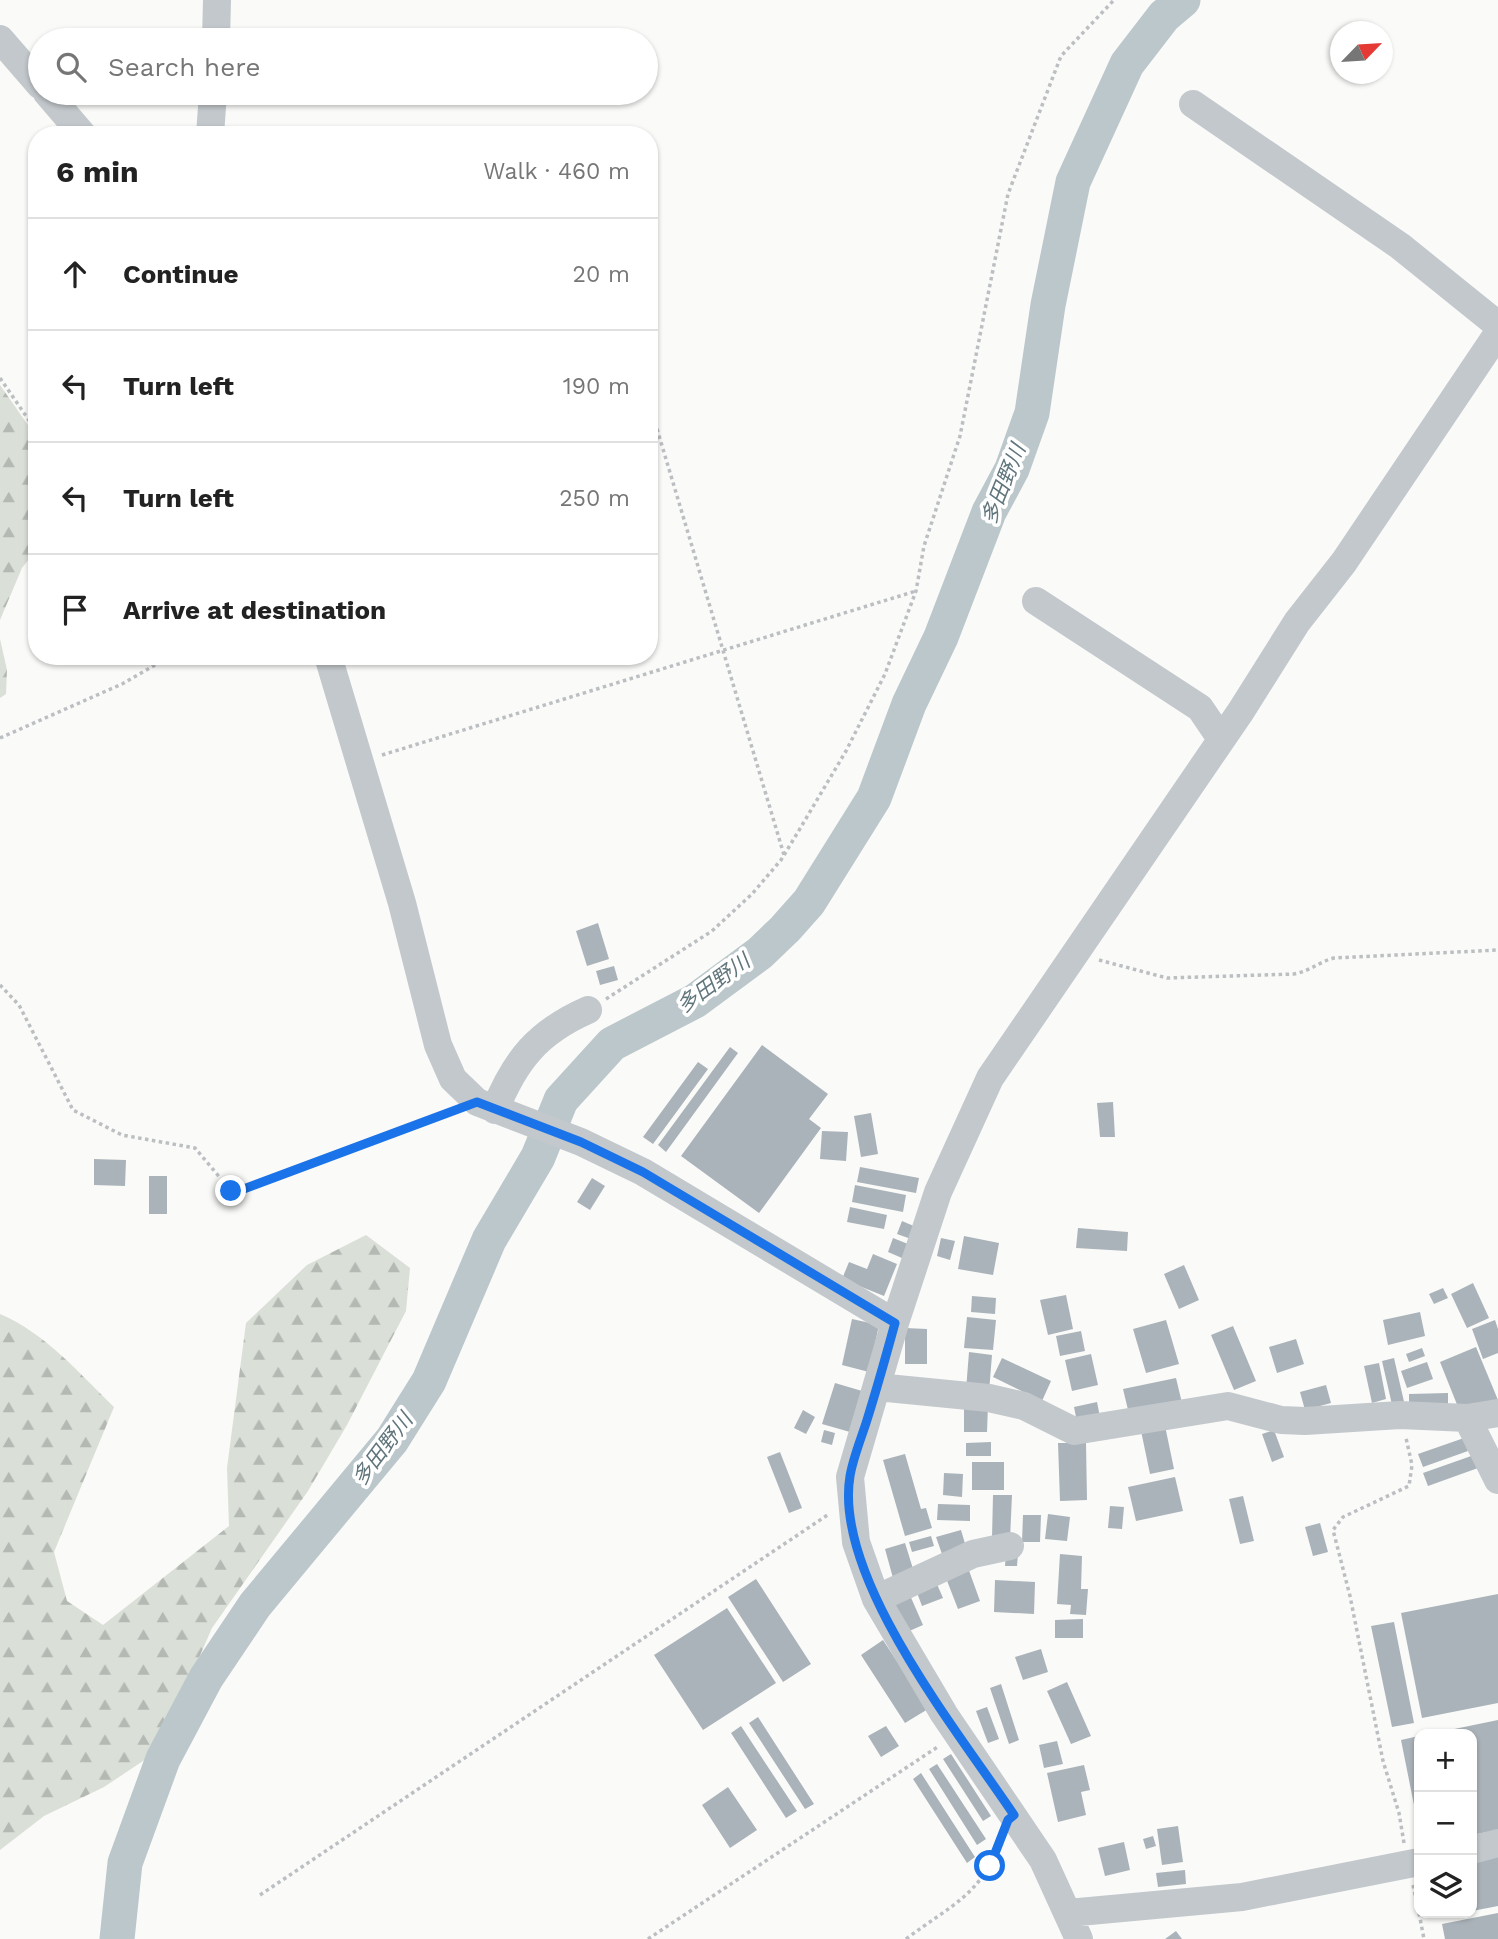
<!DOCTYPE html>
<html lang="en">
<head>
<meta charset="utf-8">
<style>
	body { margin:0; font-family:"Work Sans","Noto Sans JP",sans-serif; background:#f2f2f2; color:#222 }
	.controls { position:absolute; right:21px; bottom:21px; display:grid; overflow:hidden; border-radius:14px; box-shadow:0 2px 5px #0004 }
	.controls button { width:63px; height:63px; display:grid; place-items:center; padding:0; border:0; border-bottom:2px solid #e0e0e0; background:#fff; color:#222; font:35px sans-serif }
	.compass { position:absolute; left:1330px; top:21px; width:63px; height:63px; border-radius:50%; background:#fff; box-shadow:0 2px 5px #0004; rotate:65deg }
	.stop { position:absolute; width:21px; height:21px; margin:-16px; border:5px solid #1a73e8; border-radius:50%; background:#fff }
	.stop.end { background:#1a73e8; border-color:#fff; box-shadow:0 2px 7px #0008 }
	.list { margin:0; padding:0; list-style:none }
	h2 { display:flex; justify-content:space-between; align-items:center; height:91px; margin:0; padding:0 28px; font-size:30px }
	h2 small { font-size:23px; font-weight:400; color:#767676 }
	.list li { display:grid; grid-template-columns:46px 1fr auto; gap:21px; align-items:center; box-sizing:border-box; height:112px; padding:0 28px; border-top:2px solid #e0e0e0 }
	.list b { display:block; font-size:26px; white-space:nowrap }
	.list em { font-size:23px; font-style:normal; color:#767676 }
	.icon { flex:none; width:38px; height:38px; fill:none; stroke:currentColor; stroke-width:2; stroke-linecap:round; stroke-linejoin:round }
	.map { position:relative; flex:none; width:1498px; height:1939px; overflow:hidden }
	.search { position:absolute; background:#fff; box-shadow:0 2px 5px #0004; left:28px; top:28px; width:630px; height:77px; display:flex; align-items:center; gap:18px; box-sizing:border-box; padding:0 24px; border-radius:38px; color:#767676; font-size:26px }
	.panel { position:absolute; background:#fff; box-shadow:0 2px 5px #0004; left:28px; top:126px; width:630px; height:539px; border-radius:28px }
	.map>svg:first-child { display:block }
</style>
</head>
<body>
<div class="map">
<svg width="1498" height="1939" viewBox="0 0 1498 1939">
	<defs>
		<pattern id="forest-firs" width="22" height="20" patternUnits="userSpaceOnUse" patternTransform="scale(1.75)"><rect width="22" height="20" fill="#dadfd7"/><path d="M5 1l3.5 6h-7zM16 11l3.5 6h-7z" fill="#b4b9b4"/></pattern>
	</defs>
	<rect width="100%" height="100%" fill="#fafaf8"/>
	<path fill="url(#forest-firs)" d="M0 385 37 438V549L22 568 0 620Z
		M0 639 7 670 6 694 0 698Z
		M366 1235 410 1268 406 1311 347 1425 308 1491 212 1628 175 1713 146 1759 104 1787 44 1816 0 1850V1314C45 1333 80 1374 114 1407L54 1552 67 1601 103 1625 229 1526 227 1468 246 1323 307 1265Z"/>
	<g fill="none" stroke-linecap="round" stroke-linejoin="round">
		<path stroke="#bbc7cb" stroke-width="35" d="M117 1939 125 1863 163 1759 206 1678 255 1605 392 1440 429 1381 489 1240 538 1157 561 1100 612 1044 695 1001 760 953 785 929 809 902 874 798 909 704 941 637 989 512 1012 469 1032 413 1048 305 1073 182 1127 64 1164 16 1183 0"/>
	</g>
	<path fill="#aab3b9" d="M598 923 609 959 587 966 576 931Z
		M614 966 618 980 600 985 596 971Z
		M762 1045 828 1094 809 1119 821 1128 759 1213 681 1156Z
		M730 1047 738 1053 666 1152 658 1145Z
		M698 1062 708 1069 653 1144 643 1137Z
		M1113 1102 1115 1137H1100L1097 1103Z
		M871 1113 878 1154 861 1157 854 1116Z
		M822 1131 848 1132 846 1161 820 1159Z
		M94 1159 126 1160 125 1186 94 1185Z
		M860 1167 919 1178 916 1193 857 1182Z
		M149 1176H167V1214H149Z
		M592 1178 605 1186 590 1210 577 1202Z
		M855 1185 906 1195 903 1212 852 1202Z
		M850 1207 887 1215 884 1229 847 1222Z
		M902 1221 916 1227 911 1239 897 1234Z
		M1078 1228 1128 1232 1127 1251 1076 1248Z
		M964 1236 999 1243 993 1275 958 1269Z
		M893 1238 908 1244 902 1258 888 1252Z
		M941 1238 955 1241 950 1260 937 1256Z
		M873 1254 897 1264 884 1296 842 1279 849 1262 867 1269Z
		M1184 1265 1199 1300 1179 1309 1164 1274Z
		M1473 1283 1489 1318 1467 1328 1451 1294Z
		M1443 1288 1448 1298 1434 1304 1429 1294Z
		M1066 1295 1073 1329 1048 1335 1040 1300Z
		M972 1296 996 1298 995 1314 971 1312Z
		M1420 1312 1425 1336 1388 1345 1383 1320Z
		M967 1317 996 1320 993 1350 964 1348Z
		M852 1319 879 1325 869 1372 842 1365Z
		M1166 1320 1179 1364 1146 1373 1133 1329Z
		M1495 1320 1498 1329V1353L1483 1359 1472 1329Z
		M1233 1326 1256 1381 1234 1390 1211 1335Z
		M905 1328 927 1329V1364H905Z
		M1081 1331 1085 1351 1060 1356 1056 1336Z
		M1296 1339 1304 1364 1277 1373 1269 1347Z
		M1476 1347 1498 1400 1458 1407 1440 1362Z
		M1422 1348 1425 1356 1409 1362 1406 1354Z
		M969 1352 992 1355 989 1392 966 1390Z
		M1091 1354 1098 1385 1072 1391 1065 1360Z
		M1002 1358 1051 1381 1042 1401 993 1377Z
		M1394 1358 1405 1406 1393 1409 1382 1361Z
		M1427 1362 1433 1379 1407 1388 1401 1371Z
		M1379 1363 1386 1399 1372 1403 1364 1366Z
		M1176 1378 1182 1403 1129 1414 1123 1389Z
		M835 1383 862 1391 850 1432 822 1424Z
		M1326 1385 1331 1403 1305 1410 1300 1392Z
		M1448 1393V1408H1409V1394Z
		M1097 1402 1100 1417 1077 1422 1074 1407Z
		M964 1404H988L987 1432H964Z
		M803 1410 815 1417 806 1434 794 1428Z
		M1164 1421 1174 1469 1150 1474 1140 1426Z
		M824 1430 835 1433 832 1445 821 1442Z
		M1274 1430 1284 1457 1272 1462 1262 1434Z
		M1464 1438 1468 1451 1423 1467 1418 1454Z
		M991 1442V1456H966V1443Z
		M1058 1443H1086L1087 1500 1060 1501Z
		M780 1452 802 1508 789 1513 767 1457Z
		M905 1454 921 1509 926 1508 932 1528 905 1536 883 1460Z
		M1474 1455 1478 1468 1428 1486 1423 1473Z
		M972 1462H1004V1490H972Z
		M944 1473 963 1474 962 1497 943 1495Z
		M1175 1477 1183 1511 1136 1521 1128 1487Z
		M993 1495H1012L1010 1539 992 1538Z
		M1243 1496 1254 1541 1240 1544 1229 1499Z
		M938 1504 970 1505V1521L937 1520Z
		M1110 1506 1124 1507 1122 1529 1108 1528Z
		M1048 1514 1070 1517 1067 1541 1045 1539Z
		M1023 1515H1041L1040 1542H1022Z
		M1320 1523 1328 1552 1313 1556 1305 1527Z
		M961 1530 966 1547 942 1554 936 1537Z
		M931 1536 934 1546 912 1552 909 1542Z
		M905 1543 914 1572 893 1578 885 1549Z
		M1006 1552 1018 1553 1017 1566H1005Z
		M1060 1554 1082 1556 1081 1589H1088L1086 1615 1070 1614 1071 1605 1057 1604Z
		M967 1565 980 1601 958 1609 944 1573Z
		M756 1579 811 1664 783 1682 728 1597Z
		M995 1580 1035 1582 1034 1614 994 1612Z
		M936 1582 943 1598 922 1606 916 1590Z
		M909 1593 923 1625 907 1632 893 1601Z
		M1498 1594V1703L1422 1718 1401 1613Z
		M727 1608 776 1683 703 1730 654 1655Z
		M1083 1619V1638H1055V1620Z
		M1394 1622 1414 1723 1392 1727 1371 1626Z
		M883 1640 928 1709 905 1723 861 1655Z
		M1041 1649 1048 1672 1023 1680 1015 1657Z
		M1067 1682 1091 1736 1071 1744 1047 1691Z
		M1001 1684 1019 1740 1009 1744 990 1688Z
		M987 1707 999 1739 988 1743 976 1711Z
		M758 1717 814 1804 805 1809 749 1723Z
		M1498 1720V1830L1472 1835V1734L1435 1733Z
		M741 1726 797 1811 786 1818 731 1733Z
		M886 1726 899 1746 881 1757 868 1736Z
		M1419 1736V1825H1418L1401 1740Z
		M1057 1741 1063 1764 1044 1768 1039 1745Z
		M951 1754 991 1816 983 1821 943 1759Z
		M937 1764 986 1839 977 1845 929 1769Z
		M1084 1765 1090 1790 1081 1792 1086 1815 1058 1822 1047 1773Z
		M921 1773 975 1857 967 1863 913 1779Z
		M728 1787 757 1830 730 1848 702 1805Z
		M1178 1826 1183 1862 1162 1865 1157 1829Z
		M1153 1836 1156 1846 1146 1849 1143 1839Z
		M1124 1842 1130 1870 1105 1876 1098 1848Z
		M1498 1856V1906L1472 1911V1861Z
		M1185 1870 1186 1884 1158 1887 1156 1873Z
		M1441 1913H1459V1914L1442 1917Z
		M1498 1913V1939H1445L1442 1924Z
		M1176 1931 1182 1939H1165Z"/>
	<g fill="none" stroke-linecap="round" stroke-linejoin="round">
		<path stroke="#bbbfc2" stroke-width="3.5" stroke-dasharray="3.5 3.5" stroke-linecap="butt" d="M0 378 37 432
			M649 402 784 855
			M0 738 122 684 171 656
			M382 755 916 591
			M1099 960 1167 978 1294 974C1310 971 1319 962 1334 958L1498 950
			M0 985 19 1005 73 1110 122 1135 195 1148 233 1193 452 1111
			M606 999 712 931 752 894 781 860 798 832 846 751 885 674 916 591 924 546 960 436 1008 194 1061 56 1114 0
			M1404 1843 1399 1813 1383 1761 1350 1596 1333 1530 1343 1517 1409 1486 1412 1465 1406 1438
			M1413 1885 1419 1912
			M260 1895 829 1514
			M1419 1913 1424 1939
			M648 1939 939 1746
			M906 1939C951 1905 980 1896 1001 1841"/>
		<path stroke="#c3c8cc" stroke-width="28" d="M0 39 40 85
			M216 40 217 0
			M47 93 83 135
			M1193 104 1400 246 1498 325
			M210 135 213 93
			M1036 601 1200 708 1221 739
			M328 656 402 903 438 1045 453 1079 477 1102 581 1142 643 1172 895 1323
			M495 1110C515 1060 538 1032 588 1010
			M877 1387 989 1398 1024 1406 1074 1431 1228 1406 1281 1420 1305 1421 1400 1415 1467 1418 1498 1413
			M1467 1418 1498 1480
			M876 1599 973 1554 1010 1546
			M1472 1850 1498 1843
			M1068 1913 1242 1897 1419 1862
			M1079 1939 1043 1860 944 1714 876 1599 856 1542 850 1477 895 1323 938 1192 990 1078 1241 711 1297 622 1344 562 1498 333"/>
	</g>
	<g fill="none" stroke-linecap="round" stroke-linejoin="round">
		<path stroke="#1a73e8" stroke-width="9" d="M231 1191 233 1193 477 1102 581 1142 643 1172 895 1323C886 1356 877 1388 867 1420 861 1439 853 1458 850 1476 833 1578 960 1734 1014 1815L1008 1820 990 1866"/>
	</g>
	<g text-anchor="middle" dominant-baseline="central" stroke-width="7" stroke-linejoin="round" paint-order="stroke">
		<g font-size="21" font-style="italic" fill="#60757c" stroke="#fff">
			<text transform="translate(1003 484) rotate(-68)">多田野川</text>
			<text transform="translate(713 983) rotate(-36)">多田野川</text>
			<text transform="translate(382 1449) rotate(-53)">多田野川</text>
		</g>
	</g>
</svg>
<div class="controls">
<button>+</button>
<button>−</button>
<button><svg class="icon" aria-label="layers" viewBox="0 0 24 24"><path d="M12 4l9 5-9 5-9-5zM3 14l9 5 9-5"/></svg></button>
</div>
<svg class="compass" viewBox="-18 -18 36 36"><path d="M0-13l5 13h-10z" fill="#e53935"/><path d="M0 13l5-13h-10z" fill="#767676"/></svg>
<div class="stop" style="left:990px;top:1866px"></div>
<div class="stop end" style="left:231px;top:1191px"></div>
<div class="search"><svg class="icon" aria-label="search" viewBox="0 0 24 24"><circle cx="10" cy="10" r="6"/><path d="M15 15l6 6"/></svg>Search here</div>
<section class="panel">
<h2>6 min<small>Walk · 460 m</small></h2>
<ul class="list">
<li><svg class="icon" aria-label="ahead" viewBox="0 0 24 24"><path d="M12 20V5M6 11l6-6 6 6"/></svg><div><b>Continue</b></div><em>20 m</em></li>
<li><svg class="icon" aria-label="left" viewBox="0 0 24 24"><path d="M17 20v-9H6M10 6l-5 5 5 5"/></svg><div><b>Turn left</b></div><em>190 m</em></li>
<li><svg class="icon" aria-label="left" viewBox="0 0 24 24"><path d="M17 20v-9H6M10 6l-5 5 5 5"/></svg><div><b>Turn left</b></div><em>250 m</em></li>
<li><svg class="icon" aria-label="arrive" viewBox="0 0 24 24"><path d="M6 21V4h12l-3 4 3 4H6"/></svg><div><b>Arrive at destination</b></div></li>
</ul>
</section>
</div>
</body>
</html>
